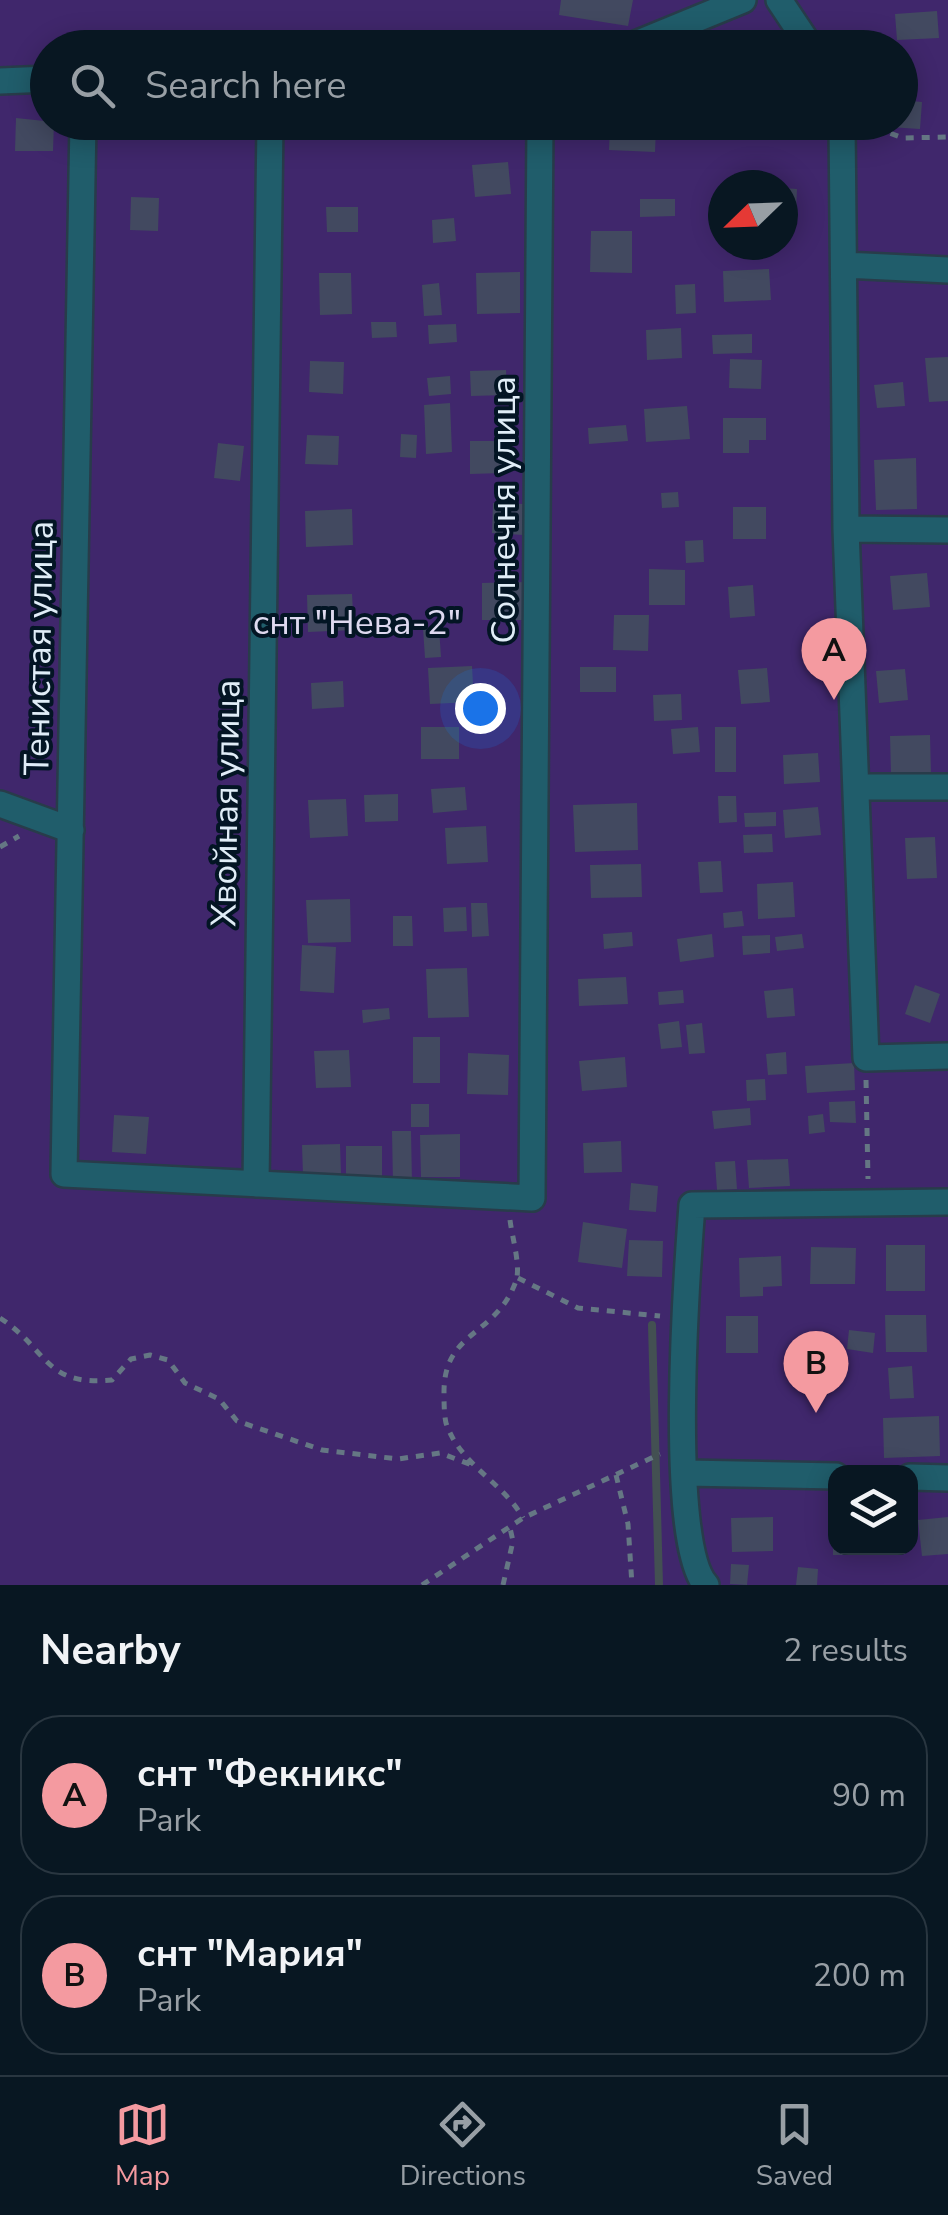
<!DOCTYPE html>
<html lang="en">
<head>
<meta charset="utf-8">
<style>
	body { margin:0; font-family:"Nunito Sans",sans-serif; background:#11202a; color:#f1f3f6 }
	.controls { position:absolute; right:30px; bottom:30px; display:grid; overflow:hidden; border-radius:20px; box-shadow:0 5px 25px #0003 }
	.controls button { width:90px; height:90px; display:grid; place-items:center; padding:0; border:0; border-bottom:2px solid #293640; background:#081722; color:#f1f3f6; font:50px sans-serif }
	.compass { position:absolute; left:708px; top:170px; width:90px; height:90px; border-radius:50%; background:#081722; box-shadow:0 5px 25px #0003; rotate:247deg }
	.you { position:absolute; left:480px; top:708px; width:35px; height:35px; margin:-25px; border:8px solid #fff; border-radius:50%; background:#1a73e8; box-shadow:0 0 0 15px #1a73e833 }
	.badge { display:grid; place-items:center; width:65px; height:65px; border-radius:50%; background:#f49aa0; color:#111; font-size:32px; font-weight:700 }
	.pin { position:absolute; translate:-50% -82px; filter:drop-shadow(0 2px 5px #0008) }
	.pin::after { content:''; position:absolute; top:52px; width:35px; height:30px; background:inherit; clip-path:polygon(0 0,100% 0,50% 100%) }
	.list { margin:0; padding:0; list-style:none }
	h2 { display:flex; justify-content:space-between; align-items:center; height:130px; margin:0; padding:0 40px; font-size:42px }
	h2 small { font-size:32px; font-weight:400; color:#989fa5 }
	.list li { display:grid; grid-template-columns:65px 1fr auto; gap:30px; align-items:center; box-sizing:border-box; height:160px; margin:0 20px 20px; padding:0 20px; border:2px solid #293640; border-radius:40px }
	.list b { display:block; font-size:38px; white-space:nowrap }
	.list p { margin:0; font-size:32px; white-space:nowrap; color:#989fa5 }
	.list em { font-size:32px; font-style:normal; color:#989fa5 }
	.icon { flex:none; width:55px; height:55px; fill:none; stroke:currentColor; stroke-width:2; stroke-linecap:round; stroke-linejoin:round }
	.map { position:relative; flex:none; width:948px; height:1585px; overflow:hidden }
	.search { position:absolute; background:#081722; box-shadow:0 5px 25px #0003; left:30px; right:30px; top:30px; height:110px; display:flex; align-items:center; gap:25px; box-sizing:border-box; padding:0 35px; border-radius:55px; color:#989fa5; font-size:38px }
	.sheet { height:490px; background:#081722 }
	nav { display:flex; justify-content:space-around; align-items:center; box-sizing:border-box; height:140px; border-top:2px solid #293640; background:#081722; font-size:28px; color:#989fa5 }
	nav a { display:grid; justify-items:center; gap:5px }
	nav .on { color:#f49aa0 }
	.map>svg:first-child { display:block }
</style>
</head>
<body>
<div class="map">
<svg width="948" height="1585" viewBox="0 0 948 1585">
	<rect width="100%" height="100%" fill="#0a1f2e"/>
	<path fill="#40276c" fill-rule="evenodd" d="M0 0H948V1585H0ZM48 48H900V122H48ZM723 185H783V245H723ZM836 1472H910V1548H836Z"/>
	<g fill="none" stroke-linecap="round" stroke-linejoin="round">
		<path stroke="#435052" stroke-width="8" d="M652 1325 659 1585"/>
	</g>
	<path fill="#424960" d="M561 0H633L628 26 559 15Z
		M937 11 939 38 897 40 895 14Z
		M900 100 922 102 920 129 889 127V122H900Z
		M16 118 54 122 53 151H15Z
		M610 126 656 128 655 152 609 150Z
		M508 162 511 194 475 197 472 165Z
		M783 188 797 189 796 213H783Z
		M131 197 159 198 158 231 130 230Z
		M640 199H675V216L640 217Z
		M326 207H358V232H327Z
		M454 218 456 241 433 243 432 220Z
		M591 231H632V273L590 272Z
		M769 269 771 300 724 302 723 271Z
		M520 272V313L477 314 476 273Z
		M319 273H351L352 314 320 315Z
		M439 283 442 315 424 316 422 285Z
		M695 284 696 313 676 314 675 285Z
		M371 322H396L397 337 372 338Z
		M456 324 457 342 429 344 428 325Z
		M681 328 682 358 647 360 646 330Z
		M752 334V353L713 354 712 335Z
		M948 357V401L929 402 925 358Z
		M730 359 762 360 761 389 729 388Z
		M310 361 344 362 343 394 309 392Z
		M506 370 507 395 471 396 470 371Z
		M450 376 451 394 429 396 427 378Z
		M903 382 905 406 877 408 874 385Z
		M450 403 452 452 426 454 424 405Z
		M687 406 690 439 646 442 644 409Z
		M723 418H766V440H749V453H723Z
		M626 425 628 441 589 444 588 428Z
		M401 434 417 435 416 458 400 457Z
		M307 435 339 436 338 465 305 464Z
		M470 441H503V473L470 474Z
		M218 443 244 446 240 481 214 478Z
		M916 458 917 509 876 510 874 460Z
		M678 492 679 507 662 508 661 493Z
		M493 503 524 504 523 535 492 533Z
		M733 507H766V539H733Z
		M352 509 353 545 306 547 305 511Z
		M703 540 704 562 686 563 685 541Z
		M649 569 685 570V605H649Z
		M927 573 930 607 893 610 890 576Z
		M525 582V620H482V583Z
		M753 585 755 616 730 618 728 587Z
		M352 594 354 630 308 632 307 595Z
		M614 615H649L648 651 613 650Z
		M423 628H439L441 657 425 658Z
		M472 666 474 702 430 704 428 668Z
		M580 667H616V692H580Z
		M767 668 770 702 741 704 738 670Z
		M905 669 908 700 879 703 876 671Z
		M343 681 344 707 312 709 311 683Z
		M681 694 682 720 654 721 653 695Z
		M421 727H459V759H421Z
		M698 727 700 752 673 754 671 729Z
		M715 727H736V772H715Z
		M930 735 931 774H891L890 736Z
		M818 753 820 782 784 784 783 755Z
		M465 787 467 810 433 813 431 789Z
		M398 794V821L365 822 364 795Z
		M718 796H736L737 822 719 823Z
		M346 799 348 836 310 838 308 800Z
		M637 803 638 850 575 852 573 805Z
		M818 807 821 835 785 838 783 810Z
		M776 812V826L745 827 744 813Z
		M486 826 488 862 447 864 445 828Z
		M772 834 773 852 744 853 743 835Z
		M935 837 937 878 907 879 905 838Z
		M721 861 723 892 700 893 698 862Z
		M641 864 642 897 591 898 590 865Z
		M793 882 795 917 758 919 757 884Z
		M350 899 351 942 308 943 306 900Z
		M471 903H487L489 936 472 937Z
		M466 907 467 931 444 932 443 908Z
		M742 911 744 926 724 928 723 913Z
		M393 916H412L413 946H393Z
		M632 932 633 946 604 949 603 934Z
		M712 934 714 957 680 962 677 939Z
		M802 934 804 948 777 951 775 937Z
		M770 935V953L743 955 742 936Z
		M302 945 336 947 334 993 300 991Z
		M467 968 469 1017 428 1018 426 969Z
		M626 977 628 1004 579 1006 578 979Z
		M915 985 940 994 930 1023 905 1014Z
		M793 988 795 1016 767 1018 764 991Z
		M683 990 684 1003 659 1005 658 992Z
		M389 1008 390 1019 363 1023 362 1010Z
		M679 1021 682 1047 661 1049 658 1024Z
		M702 1023 705 1053 689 1054 686 1025Z
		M413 1037H440V1083H413Z
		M349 1050 351 1087 316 1088 314 1051Z
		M786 1052 787 1074 768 1075 766 1054Z
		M468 1053 509 1055 508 1095 467 1094Z
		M625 1057 627 1087 582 1091 579 1061Z
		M854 1063 855 1090 807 1093 805 1066Z
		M765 1079 766 1100 747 1101 746 1080Z
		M855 1101 856 1123 830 1122 829 1102Z
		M411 1104H429V1127H411Z
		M750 1108 751 1125 714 1129 712 1111Z
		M823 1114 825 1132 809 1134 808 1116Z
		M114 1115 149 1117 146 1154 112 1152Z
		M392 1131H411L412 1183 393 1184Z
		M460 1134V1177H421L420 1135Z
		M621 1141 622 1172 584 1173 583 1143Z
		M340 1144 341 1174 303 1175 302 1145Z
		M346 1146H382V1181L346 1180Z
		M788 1159 790 1186 749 1188 747 1160Z
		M735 1161 737 1189 717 1190 715 1162Z
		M631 1183 658 1186 656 1212 629 1210Z
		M583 1222 627 1229 622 1268 578 1262Z
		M629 1240 663 1241 662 1277 627 1276Z
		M886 1245H925V1291H886Z
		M811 1247 856 1248 855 1284H810Z
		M781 1256 782 1286 763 1287V1296L740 1297 739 1258Z
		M885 1315H926L927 1352H886Z
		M726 1316H758V1353H726Z
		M849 1330 875 1333 873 1353 847 1349Z
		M912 1366 914 1398 890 1399 888 1368Z
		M939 1416 940 1456 884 1458 883 1418Z
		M773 1517V1551L732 1552 731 1518Z
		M948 1517V1554L922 1556 918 1520Z
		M833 1548H880V1555H833Z
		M731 1564 749 1565 747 1585 730 1584Z
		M798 1567 818 1569 817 1585H796Z"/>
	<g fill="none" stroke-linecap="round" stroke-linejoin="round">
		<g stroke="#283c4a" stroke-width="30">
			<path id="minor" d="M779 0 811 48
				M626 48 743 0
				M0 81 48 79
				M83 122 64 1174 532 1198 540 122
				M842 122 846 529 866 1058 948 1056
				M844 265 948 270
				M846 529 948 530
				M856 787H948
				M0 804 71 830
				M256 1184 270 122
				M686 1473 836 1476
				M910 1477 948 1478
				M706 1585C667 1543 687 1270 692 1205L948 1202"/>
		</g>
		<path stroke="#657784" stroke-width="5" stroke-dasharray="8 8" stroke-linecap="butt" d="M883 122 884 131 903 138 948 137
			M0 847 19 836
			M866 1080 868 1179
			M510 1220C512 1237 521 1266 516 1281 496 1337 444 1330 444 1392 444 1401 444 1414 446 1423 460 1465 503 1482 523 1518
			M518 1278 578 1308 660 1316
			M0 1318C48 1349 44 1387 112 1380L131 1359 150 1355 168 1360 185 1383 219 1399 237 1421 322 1450 398 1459 440 1453 472 1465
			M616 1475 628 1524 632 1585
			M422 1585 523 1518 660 1454
			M503 1585 513 1541 510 1528"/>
		<use href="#minor" stroke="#205d6b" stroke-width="25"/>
	</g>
	<g text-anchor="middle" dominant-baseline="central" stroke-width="8" stroke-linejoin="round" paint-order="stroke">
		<g font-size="35" fill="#e0edf7" stroke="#031524">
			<text transform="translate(503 510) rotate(-90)">Солнечня улица</text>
			<text transform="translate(39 648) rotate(-89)">Тенистая улица</text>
			<text transform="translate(226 803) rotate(-89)">Хвойная улица</text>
		</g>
		<g font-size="35" fill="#ded9ef" stroke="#031524">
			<text x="357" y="622">снт "Нева-2"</text>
		</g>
	</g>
</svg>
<div class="controls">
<button><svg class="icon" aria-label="layers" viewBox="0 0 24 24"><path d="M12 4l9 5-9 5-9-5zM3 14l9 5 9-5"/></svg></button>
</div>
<svg class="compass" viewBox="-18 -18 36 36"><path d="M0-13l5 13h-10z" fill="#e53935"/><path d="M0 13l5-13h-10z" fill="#989fa5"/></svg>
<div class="you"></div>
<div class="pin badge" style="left:834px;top:700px">A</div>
<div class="pin badge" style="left:816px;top:1413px">B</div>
<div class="search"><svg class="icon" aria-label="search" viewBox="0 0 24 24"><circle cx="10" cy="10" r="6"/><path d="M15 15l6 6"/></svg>Search here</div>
</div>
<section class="sheet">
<h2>Nearby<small>2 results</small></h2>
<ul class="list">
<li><span class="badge">A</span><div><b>снт &quot;Фекникс&quot;</b><p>Park</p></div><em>90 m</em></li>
<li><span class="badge">B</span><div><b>снт &quot;Мария&quot;</b><p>Park</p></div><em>200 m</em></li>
</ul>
</section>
<nav>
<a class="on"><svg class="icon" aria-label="map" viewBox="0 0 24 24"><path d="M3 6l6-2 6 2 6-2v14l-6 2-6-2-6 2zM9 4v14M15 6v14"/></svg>Map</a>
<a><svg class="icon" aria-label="directions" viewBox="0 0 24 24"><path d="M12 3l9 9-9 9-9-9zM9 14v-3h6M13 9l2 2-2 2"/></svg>Directions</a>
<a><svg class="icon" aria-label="saved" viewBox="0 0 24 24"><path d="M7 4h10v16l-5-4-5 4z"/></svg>Saved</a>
</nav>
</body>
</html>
